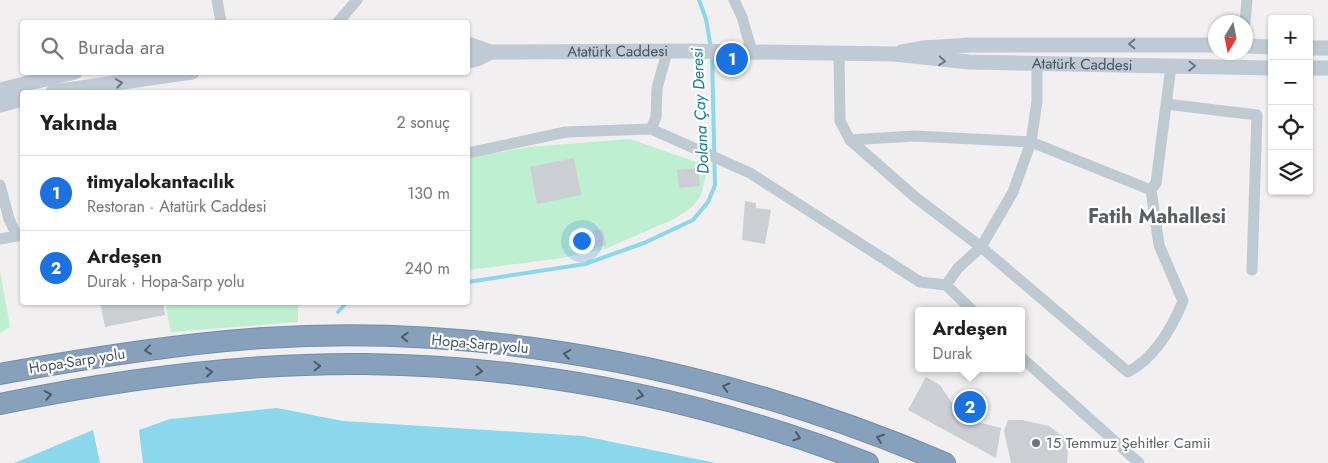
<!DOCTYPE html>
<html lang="tr">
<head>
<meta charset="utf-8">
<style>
	body { margin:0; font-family:Jost,sans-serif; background:#f6f6f6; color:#202124 }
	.controls { position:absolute; right:15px; top:15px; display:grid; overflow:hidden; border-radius:5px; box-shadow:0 1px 4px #0004 }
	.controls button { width:45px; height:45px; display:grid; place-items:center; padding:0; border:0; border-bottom:1px solid #e0e0e0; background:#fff; color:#202124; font:25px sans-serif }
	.compass { position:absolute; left:1208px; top:15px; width:45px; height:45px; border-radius:50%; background:#fff; box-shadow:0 1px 4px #0004; rotate:190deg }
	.you { position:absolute; left:581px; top:240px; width:18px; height:18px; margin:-12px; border:4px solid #fff; border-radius:50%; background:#1a73e8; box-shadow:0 0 0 8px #1a73e833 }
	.badge { display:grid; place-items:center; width:32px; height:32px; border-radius:50%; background:#1a71df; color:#fff; font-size:16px; font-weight:700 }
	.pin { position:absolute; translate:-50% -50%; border:2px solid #fff; box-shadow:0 1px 5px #0006 }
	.popup { position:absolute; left:915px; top:307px; width:110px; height:65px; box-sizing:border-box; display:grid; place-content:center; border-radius:5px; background:#fff; filter:drop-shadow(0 1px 4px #0005); font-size:16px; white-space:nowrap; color:#757577 }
	.popup b { font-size:19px; color:#202124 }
	.popup::after { content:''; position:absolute; left:50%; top:100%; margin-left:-10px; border:10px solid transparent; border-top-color:#fff }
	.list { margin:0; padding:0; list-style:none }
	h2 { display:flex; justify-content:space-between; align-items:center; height:65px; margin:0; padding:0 20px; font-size:21px }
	h2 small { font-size:16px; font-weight:400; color:#757577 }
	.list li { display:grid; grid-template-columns:32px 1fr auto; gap:15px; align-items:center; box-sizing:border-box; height:75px; padding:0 20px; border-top:1px solid #e0e0e0 }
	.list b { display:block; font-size:19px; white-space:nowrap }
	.list p { margin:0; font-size:16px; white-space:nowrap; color:#757577 }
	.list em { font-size:16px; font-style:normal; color:#757577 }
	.icon { flex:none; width:28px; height:28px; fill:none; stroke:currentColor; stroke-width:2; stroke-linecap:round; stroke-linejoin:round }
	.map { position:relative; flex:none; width:1328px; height:463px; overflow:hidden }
	.search { position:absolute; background:#fff; box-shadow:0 1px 4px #0004; left:20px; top:20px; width:450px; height:55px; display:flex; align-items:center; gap:12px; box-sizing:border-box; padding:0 18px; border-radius:5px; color:#757577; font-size:19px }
	.panel { position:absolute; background:#fff; box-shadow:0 1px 4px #0004; left:20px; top:90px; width:450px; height:215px; border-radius:5px }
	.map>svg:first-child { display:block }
</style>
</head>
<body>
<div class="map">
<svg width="1328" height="463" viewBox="0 0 1328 463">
	<rect width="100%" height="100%" fill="#f1efef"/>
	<path fill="#bdefd0" d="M630 139 708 166 701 195 692 207 674 219 605 249 562 258 468 270V158L529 147Z
		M0 271 10 327 0 333Z
		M165 303H298V322L171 332Z"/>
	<path fill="#8bd7eb" d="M277 408 343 421 583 436 716 463H143L139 430 170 419Z
		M93 430 100 463H13L17 462Z"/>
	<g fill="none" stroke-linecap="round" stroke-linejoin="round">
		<path stroke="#8bd7eb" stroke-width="4" d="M699 0 706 19 711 48
			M468 282 585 264 644 243 693 220 708 202 715 185 712 55
			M338 312 347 302"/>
	</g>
	<path fill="#cbced3" d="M574 158 581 195 537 204 530 167Z
		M698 168 700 186 679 188 677 170Z
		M745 201 756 203V208L771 210 765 244 742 240Z
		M603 229 606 245 580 251 577 235Z
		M100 302H163L165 315 105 327Z
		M926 377 940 385 956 409 973 421 1001 428 996 458 908 410Z
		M1008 420H1022L1049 426 1064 437 1068 450 1067 463H1011L1004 431Z"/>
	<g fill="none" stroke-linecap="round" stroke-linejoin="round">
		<g stroke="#728ca9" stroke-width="22">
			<path id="highway" d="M0 374C88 358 175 344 264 338 496 323 732 372 945 463
				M0 404C120 379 243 363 365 364 537 366 708 401 868 463"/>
		</g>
		<path stroke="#bfc9d1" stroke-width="11" d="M217 0 221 22
			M734 0 742 17 752 52
			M338 22 357 0
			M1245 22 1247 0
			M839 54 840 121 850 140 915 197 981 247 1128 372C1154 358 1172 328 1183 301L1159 245 1151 190 1156 183 1171 66
			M1166 104 1257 115 1252 270
			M651 129 750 173 920 282 946 285 958 268 981 247 1013 192 1031 142 1037 101V64
			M850 140 914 136 1031 142 1151 190
			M468 153 566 132 651 129 656 117 657 88 667 52
			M0 185 9 219 17 236
			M0 239 22 235
			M946 285 973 311
			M1021 357 1139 463"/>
		<g stroke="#bfcad5" stroke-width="15">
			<path id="s1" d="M468 44 491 52 685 51 894 54 969 62 1272 68"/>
			<path d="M1246 46 1272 47"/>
			<path d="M1309 48H1328"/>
			<path d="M902 52 924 48 970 45H1216"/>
			<path d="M468 61 477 59 491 52"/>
			<path d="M1309 68H1328"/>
			<path d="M0 90 75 72"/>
			<path d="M53 92 192 72"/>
			<path d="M0 105 22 99"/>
		</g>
		<use href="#highway" stroke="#87a1bd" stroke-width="20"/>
	</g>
	<defs><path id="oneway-chevron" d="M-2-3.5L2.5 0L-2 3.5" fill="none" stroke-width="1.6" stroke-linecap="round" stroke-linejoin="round" transform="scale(1.25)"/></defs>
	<g stroke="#6b7680">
		<use href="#oneway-chevron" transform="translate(1132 44) rotate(-180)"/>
		<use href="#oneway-chevron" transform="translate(942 61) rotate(4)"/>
		<use href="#oneway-chevron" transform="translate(1192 66) rotate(1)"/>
		<use href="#oneway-chevron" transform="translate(119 83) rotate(-8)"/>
	</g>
	<g stroke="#4d5a66">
		<use href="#oneway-chevron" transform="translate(405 337) rotate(-178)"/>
		<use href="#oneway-chevron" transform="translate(148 350) rotate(173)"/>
		<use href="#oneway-chevron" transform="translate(567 354) rotate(-171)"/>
		<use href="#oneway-chevron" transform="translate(317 366) rotate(-2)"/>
		<use href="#oneway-chevron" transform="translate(479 371) rotate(5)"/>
		<use href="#oneway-chevron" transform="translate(209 372) rotate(-4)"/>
		<use href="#oneway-chevron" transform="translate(726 387) rotate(-165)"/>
		<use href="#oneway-chevron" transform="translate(48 395) rotate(-10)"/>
		<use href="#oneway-chevron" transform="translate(640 395) rotate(12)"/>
		<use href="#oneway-chevron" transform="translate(797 437) rotate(18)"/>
		<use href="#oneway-chevron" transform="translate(880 438) rotate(-160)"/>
	</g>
	<circle fill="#6b7280" stroke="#fff" stroke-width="2" cx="1036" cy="443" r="5"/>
	<g text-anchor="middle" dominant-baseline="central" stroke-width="4.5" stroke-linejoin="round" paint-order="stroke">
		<g font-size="15" fill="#47525c" stroke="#fff">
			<text stroke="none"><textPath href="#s1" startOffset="151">Atatürk Caddesi</textPath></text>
			<text stroke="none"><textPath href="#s1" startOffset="616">Atatürk Caddesi</textPath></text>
			<text transform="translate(480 344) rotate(5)">Hopa-Sarp yolu</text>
			<text transform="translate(77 361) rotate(-9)">Hopa-Sarp yolu</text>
		</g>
		<g font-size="15" fill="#5b616d" stroke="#fff" text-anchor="start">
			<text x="1046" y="443">15 Temmuz Şehitler Camii</text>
		</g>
		<g font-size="16" font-style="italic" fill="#0d7c99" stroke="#fff">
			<text transform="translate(700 111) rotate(-93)">Dolana Çay Deresi</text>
		</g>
		<g font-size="20" font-weight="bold" fill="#5b5f64" stroke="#fff">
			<text x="1157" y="216">Fatih Mahallesi</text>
		</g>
	</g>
</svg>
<div class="controls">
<button>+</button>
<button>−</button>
<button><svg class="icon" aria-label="locate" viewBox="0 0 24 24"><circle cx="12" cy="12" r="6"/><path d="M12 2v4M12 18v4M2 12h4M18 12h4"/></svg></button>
<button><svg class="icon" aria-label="layers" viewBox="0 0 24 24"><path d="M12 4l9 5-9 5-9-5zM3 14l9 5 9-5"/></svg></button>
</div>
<svg class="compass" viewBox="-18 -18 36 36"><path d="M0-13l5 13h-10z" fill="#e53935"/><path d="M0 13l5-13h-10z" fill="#757577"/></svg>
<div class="you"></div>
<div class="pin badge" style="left:732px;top:59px">1</div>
<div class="pin badge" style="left:970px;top:407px">2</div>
<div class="popup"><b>Ardeşen</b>Durak</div>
<div class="search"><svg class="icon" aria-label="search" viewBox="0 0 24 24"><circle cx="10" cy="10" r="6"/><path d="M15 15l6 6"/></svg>Burada ara</div>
<section class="panel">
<h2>Yakında<small>2 sonuç</small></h2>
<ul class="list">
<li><span class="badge">1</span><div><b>timyalokantacılık</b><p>Restoran · Atatürk Caddesi</p></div><em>130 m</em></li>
<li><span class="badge">2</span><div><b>Ardeşen</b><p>Durak · Hopa-Sarp yolu</p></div><em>240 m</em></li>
</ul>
</section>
</div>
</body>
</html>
